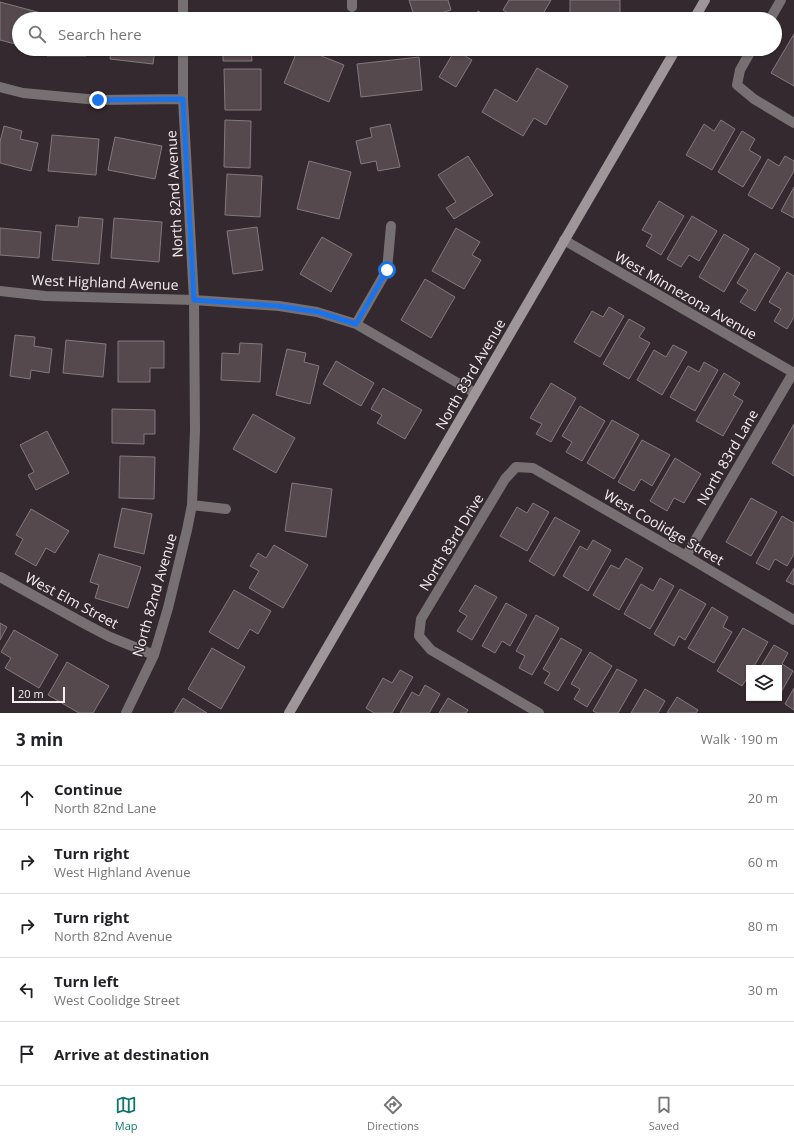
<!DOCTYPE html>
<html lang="en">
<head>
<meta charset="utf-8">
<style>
	body { margin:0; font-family:"Open Sans",sans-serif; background:#f2f2f2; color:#202124 }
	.controls { position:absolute; right:12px; bottom:12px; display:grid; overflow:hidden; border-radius:0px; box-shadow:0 1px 3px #0004 }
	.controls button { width:36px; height:36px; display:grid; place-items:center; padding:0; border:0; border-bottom:1px solid #e0e0e0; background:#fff; color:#202124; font:20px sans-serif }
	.scale { position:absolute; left:12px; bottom:10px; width:53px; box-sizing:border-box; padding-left:4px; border:2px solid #f5eef1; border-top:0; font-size:11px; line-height:14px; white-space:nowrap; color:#f5eef1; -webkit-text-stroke:3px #34292e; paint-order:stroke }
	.stop { position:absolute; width:12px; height:12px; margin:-9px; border:3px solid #1a73e8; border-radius:50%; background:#fff }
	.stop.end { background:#1a73e8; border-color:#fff; box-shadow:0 1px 4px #0008 }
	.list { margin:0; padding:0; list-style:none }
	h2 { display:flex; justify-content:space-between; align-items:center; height:52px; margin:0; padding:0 16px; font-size:17px }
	h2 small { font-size:13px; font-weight:400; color:#757577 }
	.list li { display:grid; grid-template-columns:26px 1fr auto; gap:12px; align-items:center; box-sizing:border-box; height:64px; padding:0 16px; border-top:1px solid #e0e0e0 }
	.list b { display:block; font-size:15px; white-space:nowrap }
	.list p { margin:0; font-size:13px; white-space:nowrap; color:#757577 }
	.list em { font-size:13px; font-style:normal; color:#757577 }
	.icon { flex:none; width:22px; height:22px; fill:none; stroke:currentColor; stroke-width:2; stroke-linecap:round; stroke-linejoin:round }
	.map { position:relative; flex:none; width:794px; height:713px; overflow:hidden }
	.search { position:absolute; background:#fff; box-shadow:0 1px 3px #0004; left:12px; right:12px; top:12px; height:44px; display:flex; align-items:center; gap:10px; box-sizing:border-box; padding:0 14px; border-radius:22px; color:#757577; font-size:15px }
	.sheet { height:372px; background:#fff }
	nav { display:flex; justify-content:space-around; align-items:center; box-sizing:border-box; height:56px; border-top:1px solid #e0e0e0; background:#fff; font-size:11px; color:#757577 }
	nav a { display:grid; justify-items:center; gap:2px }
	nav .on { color:#0f766e }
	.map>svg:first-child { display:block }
</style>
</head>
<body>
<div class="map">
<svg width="794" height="713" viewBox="0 0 794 713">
	<rect width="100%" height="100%" fill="#34292e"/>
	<path fill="#55494e" stroke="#85787e" d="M409 0H448L451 10 421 19H415Z
		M509 0H551L540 19H538L529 14 527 19H518L503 10Z
		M570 0H620V19H570Z
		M0 2 41 13 40 19H19V45L0 40Z
		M478 11 492 19H473Z
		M222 14H251V19H222Z
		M794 34V86L771 73Z
		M47 49H86V56H47Z
		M111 49H155L153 64 110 59Z
		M223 49H251L252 61H223Z
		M298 49H304L344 65 329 102 284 83Z
		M455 50 472 60 456 87 439 77Z
		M419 57 422 90 361 97 357 64Z
		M537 68 568 86 546 125 534 118 523 136 482 112 495 89 517 102Z
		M224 69H261V110H225Z
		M225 120 251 121 250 168 224 167Z
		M721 120 735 129 712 170 686 155 704 124 714 131Z
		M390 124 400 167 378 171 376 161 361 164 356 141 372 137 370 128Z
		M4 126 22 131 20 139 38 143 31 171 0 163V142Z
		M742 131 755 139 749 150 761 157 743 187 718 172Z
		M52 135 99 139 96 175 48 171Z
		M115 137 162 146 155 179 108 170Z
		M468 156 493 195 454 219 446 208 456 202 438 175Z
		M785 156 794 161V171L772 209 748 195 768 159 779 166Z
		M309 161 351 172 339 219 297 209Z
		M227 174 262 176 260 217 225 215Z
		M794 187V218L781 211Z
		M659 201 684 216 661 255 646 246 652 235 642 230Z
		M692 216 717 231 699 261 689 255 681 267 667 259Z
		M79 217 103 219 99 264 52 260 56 225 78 227Z
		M114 218 162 222 159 262 111 258Z
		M257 227 263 270 233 274 227 231Z
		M0 228 41 232 39 258 0 255Z
		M456 228 480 242 472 255 481 260 464 289 432 271Z
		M724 234 749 249 724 292 699 277Z
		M322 237 352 254 331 292 300 274Z
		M755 253 780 268 755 311 740 302 748 290 737 283Z
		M787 272 794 276V317L787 329 774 321 781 309 769 302Z
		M425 279 455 297 431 338 401 320Z
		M609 307 624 316 600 357 574 342 592 311 603 317Z
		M629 319 645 328 639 337 650 343 629 379 603 364Z
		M15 335 35 337 34 346 52 349 49 373 31 370 30 379 10 376Z
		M66 340 106 344 103 377 63 373Z
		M118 341H164V368H150V382H118Z
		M240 343 262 344 260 382 221 380 222 353 239 354Z
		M673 345 687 352 662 395 637 380 654 350 666 357Z
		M287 349 306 353 304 362 319 366 310 404 276 395Z
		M336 361 374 383 361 406 323 384Z
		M704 362 718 370 695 411 670 397 688 366 699 372Z
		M724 373 740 383 733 395 743 401 723 436 696 421Z
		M551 383 576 398 551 442 536 434 542 424 530 418Z
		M383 388 422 410 405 439 377 423 382 415 371 409Z
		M580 406 605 421 582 461 566 452 572 442 562 436Z
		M112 409 155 410V434H144V444L112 443Z
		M253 414 295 438 276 473 233 449Z
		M612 420 639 435 614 479 587 463Z
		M794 424V476L772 463Z
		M47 431 69 473 36 490 28 475 34 472 20 445Z
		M642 440 670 455 652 486 641 479 634 491 618 482Z
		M120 456 155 457 154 499 119 498Z
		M675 458 701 474 684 503 674 498 667 511 650 501Z
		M292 483 332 489 326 537 285 531Z
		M751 498 777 512 751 556 726 542Z
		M533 503 549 512 527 551 500 536 517 507 527 513Z
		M122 508 152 514 144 554 114 547Z
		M31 509 69 531 55 553 46 548 36 566 15 554 23 539 16 535Z
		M782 516 794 523V554L787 566 775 559 769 570 756 563Z
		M555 517 580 531 554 576 529 561Z
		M593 540 611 550 588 591 563 576 580 546 587 550Z
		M274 545 308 565 283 608 249 588 259 571 250 566 258 553 266 558Z
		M99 554 141 567 128 608 95 598 99 585 90 582Z
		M626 558 643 568 619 610 593 595 611 565 619 569Z
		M794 568V585L786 581Z
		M660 578 674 586 650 629 624 614 641 584 653 591Z
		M475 585 497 597 472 640 457 631 467 616 459 611Z
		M680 589 706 604 685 640 679 636 674 646 654 634Z
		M234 590 271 611 258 634 250 629 238 649 209 632Z
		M506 603 527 615 510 646 502 641 495 653 482 646Z
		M712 607 728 617 723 627 732 632 714 663 688 648Z
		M536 615 559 628 532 675 519 668 525 656 516 651Z
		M0 623 7 627 0 640Z
		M743 628 768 642 753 668H749V675L742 686 717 671Z
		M14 630 58 655 39 688 5 668 11 658 1 652Z
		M561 638 582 650 558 691 544 683 550 673 543 669Z
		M774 645 788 653 782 664 793 671 779 696V668H760Z
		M212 648 245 667 221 709 188 689Z
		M590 652 612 666 587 707 574 699 580 689 571 684Z
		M67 662 109 686 93 713H79L48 695Z
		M617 669 637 680 618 713H597L593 711Z
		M400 670 413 677 392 713H374L366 708 383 678 392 683Z
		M425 685 440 694 429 713H400L412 692 419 696Z
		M794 688V710L785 704Z
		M645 689 665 701 658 713H631Z
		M677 697 698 710 696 713H667Z
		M183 698 207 713H174Z
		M448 698 468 710 466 713H439Z"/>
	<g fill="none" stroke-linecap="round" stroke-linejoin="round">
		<path stroke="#767073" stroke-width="10" d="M183 0V19
			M352 0V7
			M770 19 781 0
			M752 49 740 70 737 85 754 99 794 123
			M0 87 23 93 98 100 183 99
			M564 240 794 373
			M0 291 45 296 194 300 279 306 317 312 356 324 475 393
			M356 324 387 270 391 226
			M192 505 226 509
			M686 556 793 373
			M0 577 87 625 110 637 154 655
			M126 713 154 655 168 608 187 530 192 505 195 430 194 300 183 99V49
			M539 713 431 650 419 636 421 619 505 479 516 467 533 468 686 556 794 620"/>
		<path stroke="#9f969a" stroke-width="10" d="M694 19 705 0
			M289 713 676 49"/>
	</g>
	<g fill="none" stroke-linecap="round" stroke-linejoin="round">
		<path stroke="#1a73e8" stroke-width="5" d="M98 100 183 99 194 300 278 306 318 312 356 324 387 270"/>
	</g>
	<g text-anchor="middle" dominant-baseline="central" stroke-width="3" stroke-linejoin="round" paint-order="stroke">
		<g font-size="14" fill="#f5eef1" stroke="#34292e">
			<text transform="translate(174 194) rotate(-93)">North 82nd Avenue</text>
			<text transform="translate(105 282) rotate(2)">West Highland Avenue</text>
			<text transform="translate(686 295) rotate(30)">West Minnezona Avenue</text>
			<text transform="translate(470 374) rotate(-60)">North 83rd Avenue</text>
			<text transform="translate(727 457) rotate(-60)">North 83rd Lane</text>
			<text transform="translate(664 527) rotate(30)">West Coolidge Street</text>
			<text transform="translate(451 542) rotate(-59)">North 83rd Drive</text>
			<text transform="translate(154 595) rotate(-74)">North 82nd Avenue</text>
			<text transform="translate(72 600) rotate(28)">West Elm Street</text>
		</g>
	</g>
</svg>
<div class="controls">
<button><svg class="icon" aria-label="layers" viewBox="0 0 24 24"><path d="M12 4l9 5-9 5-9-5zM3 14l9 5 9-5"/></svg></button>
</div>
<div class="scale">20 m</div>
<div class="stop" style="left:387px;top:270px"></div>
<div class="stop end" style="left:98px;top:100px"></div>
<div class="search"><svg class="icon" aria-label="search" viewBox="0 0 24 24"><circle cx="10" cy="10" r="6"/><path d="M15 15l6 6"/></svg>Search here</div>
</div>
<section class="sheet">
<h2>3 min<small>Walk · 190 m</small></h2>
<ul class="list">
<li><svg class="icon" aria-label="ahead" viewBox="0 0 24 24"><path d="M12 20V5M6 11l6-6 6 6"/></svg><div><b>Continue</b><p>North 82nd Lane</p></div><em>20 m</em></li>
<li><svg class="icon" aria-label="right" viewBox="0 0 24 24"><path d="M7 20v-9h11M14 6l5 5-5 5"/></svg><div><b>Turn right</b><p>West Highland Avenue</p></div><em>60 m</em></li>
<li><svg class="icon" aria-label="right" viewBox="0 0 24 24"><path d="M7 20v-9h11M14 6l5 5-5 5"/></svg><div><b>Turn right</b><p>North 82nd Avenue</p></div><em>80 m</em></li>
<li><svg class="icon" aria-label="left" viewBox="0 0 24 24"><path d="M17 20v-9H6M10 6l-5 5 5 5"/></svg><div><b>Turn left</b><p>West Coolidge Street</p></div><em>30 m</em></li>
<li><svg class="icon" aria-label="arrive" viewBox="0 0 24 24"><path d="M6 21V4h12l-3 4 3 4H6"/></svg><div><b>Arrive at destination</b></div></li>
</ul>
</section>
<nav>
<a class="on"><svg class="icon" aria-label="map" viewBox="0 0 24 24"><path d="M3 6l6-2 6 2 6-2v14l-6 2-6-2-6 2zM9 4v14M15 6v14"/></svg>Map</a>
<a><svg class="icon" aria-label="directions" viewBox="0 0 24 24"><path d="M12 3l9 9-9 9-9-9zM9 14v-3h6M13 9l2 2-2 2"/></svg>Directions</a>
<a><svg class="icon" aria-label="saved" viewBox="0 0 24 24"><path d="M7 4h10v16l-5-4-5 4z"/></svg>Saved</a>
</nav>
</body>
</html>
